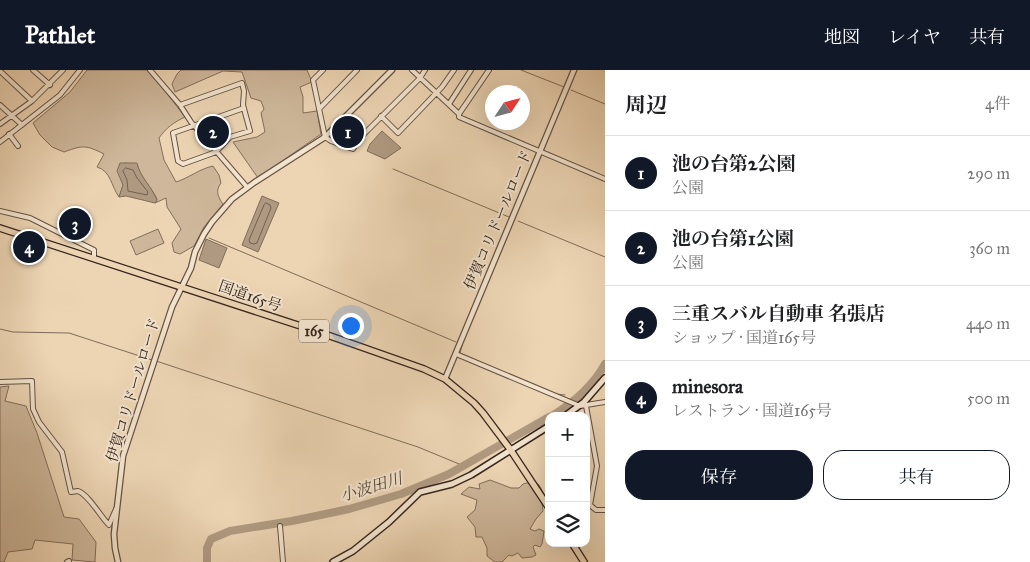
<!DOCTYPE html>
<html lang="ja">
<head>
<meta charset="utf-8">
<style>
	body { margin:0; font-family:"IM FELL Great Primer","Noto Serif JP",serif; background:#f2f2f2; color:#202124 }
	.controls { position:absolute; right:15px; bottom:15px; display:grid; overflow:hidden; border-radius:10px; box-shadow:0 5px 20px #0002 }
	.controls button { width:45px; height:45px; display:grid; place-items:center; padding:0; border:0; border-bottom:1px solid #e0e0e0; background:#fff; color:#202124; font:25px sans-serif }
	.compass { position:absolute; left:485px; top:15px; width:45px; height:45px; border-radius:50%; background:#fff; box-shadow:0 5px 20px #0002; rotate:54deg }
	.you { position:absolute; left:350px; top:255px; width:18px; height:18px; margin:-12px; border:4px solid #fff; border-radius:50%; background:#1a73e8; box-shadow:0 0 0 8px #1a73e833 }
	.badge { display:grid; place-items:center; width:32px; height:32px; border-radius:50%; background:#111827; color:#fff; font-size:16px; font-weight:700 }
	.pin { position:absolute; translate:-50% -50%; border:2px solid #fff; box-shadow:0 1px 5px #0006 }
	.list { margin:0; padding:0; list-style:none }
	h2 { display:flex; justify-content:space-between; align-items:center; height:65px; margin:0; padding:0 20px; font-size:21px }
	h2 small { font-size:16px; font-weight:400; color:#757577 }
	.list li { display:grid; grid-template-columns:32px 1fr auto; gap:15px; align-items:center; box-sizing:border-box; height:75px; padding:0 20px; border-top:1px solid #e0e0e0 }
	.list b { display:block; font-size:19px; white-space:nowrap }
	.list p { margin:0; font-size:16px; white-space:nowrap; color:#757577 }
	.list em { font-size:16px; font-style:normal; color:#757577 }
	.actions { display:flex; gap:10px; padding:15px 20px }
	.actions a { flex:1; padding:11px 0; border:1px solid #111827; border-radius:20px; text-align:center; font-size:18px; color:#111827 }
	.actions .main { background:#111827; color:#fff }
	.icon { flex:none; width:28px; height:28px; fill:none; stroke:currentColor; stroke-width:2; stroke-linecap:round; stroke-linejoin:round }
	.map { position:relative; flex:none; width:605px; height:492px; overflow:hidden }
	header { display:flex; align-items:center; gap:30px; box-sizing:border-box; height:70px; padding:0 25px; background:#111827; color:#fff }
	header strong { font-size:24px }
	nav { display:flex; gap:28px; margin-inline-start:auto; font-size:18px }
	main { display:flex }
	aside { flex:1; background:#fff }
	.map>svg:first-child { display:block }
</style>
</head>
<body>
<header>
<strong>Pathlet</strong>
<nav><a>地図</a><a>レイヤ</a><a>共有</a></nav>
</header>
<main>
<div class="map">
<svg width="605" height="492" viewBox="0 0 605 492">
	<rect width="100%" height="100%" fill="#edd5b4"/>
	<filter id="stains"><feTurbulence type="fractalNoise" baseFrequency=".004" numOctaves="4"/><feColorMatrix values="0 0 0 0 .2 0 0 0 0 .09 0 0 0 0 .02 0 0 0 .5 -.17"/></filter>
	<radialGradient id="worn" r=".72"><stop offset=".6" stop-color="#630" stop-opacity="0"/><stop offset="1" stop-color="#630" stop-opacity=".3"/></radialGradient>
	<path fill="#ceb79a" stroke="#826e5c" d="M87 0H147L155 8 185 47C174 52 166 58 159 68L164 90 176 112C189 108 199 99 213 96L219 105 221 113C215 121 218 127 223 134L204 157 194 176 180 184 174 182 172 173 181 159 167 137 166 128 155 133 157 129C151 116 140 107 137 94L124 93 123 115 119 127C111 116 111 101 97 97L104 84C86 75 83 75 64 82L52 77 40 65 33 53 70 22Z
		M181 0H307L312 12 300 17 303 27V43L317 41 321 64 258 108 233 72 257 67 265 62 261 43 264 39 261 31 251 28 242 2 223 1 175 22 172 14 177 4Z
		M218 49 227 67 218 77H215L198 57V55Z
		M348 49 362 63 350 76 332 69 331 65Z
		M158 159 164 173 136 185 130 171Z
		M9 316 5 331 26 336 37 363 64 447 79 449 96 472 95 492 72 490 73 474 35 470 32 479 8 482 4 492H0V317Z
		M490 410 511 418H519L523 414 534 411 539 415 544 424 542 433 543 441 536 449 530 459 535 461 539 459 544 461 542 474 540 477 535 475 533 477 536 485 532 487 522 488 518 483 512 486 509 485 502 492H495L487 486V478L482 467H476L475 457 467 447 475 440 477 430 461 424 469 417 480 419 479 414Z"/>
	<path fill="#af9a81" stroke="#7f6c59" d="M382 61 401 78 385 89 367 81 370 74Z
		M120 93H137C140 107 151 116 157 130L155 133 126 126 119 127 123 115 117 101Z
		M262 126 279 133 258 182 242 175Z
		M206 169 227 178 219 198 199 190Z"/>
	<g fill="none" stroke-linecap="round" stroke-linejoin="round">
		<path stroke="#726050" stroke-width="1" d="M126 98 133 100 137 108 148 122 147 125 128 121 127 110 123 101Z
			M266 133 270 135 271 138 257 173 254 174 250 173 249 170 264 135Z"/>
		<path stroke="#7f6c59" stroke-width="1" d="M521 0 564 17
			M571 20 605 34
			M393 99 509 147
			M518 151 605 187
			M209 168 456 272
			M0 259 13 262 69 263 152 290
			M462 276 460 283 556 324 565 325
			M156 291 418 377 464 396"/>
		<path stroke="#af9a81" stroke-width="8" d="M552 346C573 333 593 316 605 294
			M207 492V478L211 469 230 461 292 451 349 439 401 424 449 404 549 347"/>
		<g stroke="#645244" stroke-width="6">
			<path id="minor" d="M33 0 50 15
				M150 0 180 35 191 52 247 117
				M323 0 313 10 325 67 331 71 353 79 360 68 420 8 425 0
				M412 0 459 44
				M489 0 459 44V47L605 109
				M0 1 32 31
				M449 34 471 0
				M0 35 22 55
				M180 35 242 13 244 21 243 35 250 61 230 67 216 82 183 94 178 91 173 63 244 38
				M319 39 357 0
				M381 46 398 63 442 17 454 0
				M0 54 32 31 63 0
				M9 64 18 76
				M0 72 60 25 80 0
				M0 141 30 148 94 180V188
				M456 284 580 336 605 332
				M0 312 32 311 33 339 39 352 62 382 71 422 78 421C89 425 100 446 109 455L116 439
				M586 336 597 396 590 435 596 440H605
				M280 456 283 492
				M67 492 69 491"/>
		</g>
		<g stroke="#645244" stroke-width="7">
			<path id="tertiary" d="M445 309 574 0
				M118 492 115 478 114 464 123 386 172 237 191 198 195 182 204 164 212 152 232 129 255 112 325 67 392 0"/>
		</g>
		<g stroke="#36261e" stroke-width="8">
			<path id="secondary" d="M565 346 584 332 605 308
				M333 492 353 481 389 452 420 422 452 414 471 405 549 356"/>
		</g>
		<g stroke="#36261e" stroke-width="8">
			<path id="trunk" d="M0 158 316 261 424 299 445 309 474 333 483 343 510 379 549 438
				M572 473 584 492"/>
		</g>
		<use href="#minor" stroke="#f3e4ce" stroke-width="4"/>
		<use href="#tertiary" stroke="#f3e4ce" stroke-width="4.5"/>
		<use href="#secondary" stroke="#f3e4ce" stroke-width="5"/>
		<use href="#trunk" stroke="#edd5b4" stroke-width="5.5"/>
	</g>
	<g text-anchor="middle" dominant-baseline="central" stroke-width="4" stroke-linejoin="round" paint-order="stroke">
		<rect fill="#f3e4ce" stroke="#6f5f53" stroke-width="1" x="299" y="249.5" width="30" height="23" rx="4"/>
		<g font-size="14" font-weight="bold" fill="#36261e">
			<text x="314" y="261">165</text>
		</g>
		<g font-size="15" fill="#36261e" stroke="#f3e4ce">
			<text transform="translate(498 150) rotate(-67)">伊賀コリドールロード</text>
			<text transform="translate(250 226) rotate(19)">国道165号</text>
			<text transform="translate(133 320) rotate(-73)">伊賀コリドールロード</text>
		</g>
		<g font-size="16" font-style="italic" fill="#5a493c" stroke="#f3e4ce">
			<text transform="translate(371 417) rotate(-17)">小波田川</text>
		</g>
	</g>
	<rect width="100%" height="100%" filter="url(#stains)"/>
	<rect width="100%" height="100%" fill="url(#worn)"/>
</svg>
<div class="controls">
<button>+</button>
<button>−</button>
<button><svg class="icon" aria-label="layers" viewBox="0 0 24 24"><path d="M12 4l9 5-9 5-9-5zM3 14l9 5 9-5"/></svg></button>
</div>
<svg class="compass" viewBox="-18 -18 36 36"><path d="M0-13l5 13h-10z" fill="#e53935"/><path d="M0 13l5-13h-10z" fill="#757577"/></svg>
<div class="you"></div>
<div class="pin badge" style="left:348px;top:62px">1</div>
<div class="pin badge" style="left:213px;top:62px">2</div>
<div class="pin badge" style="left:75px;top:154px">3</div>
<div class="pin badge" style="left:29px;top:177px">4</div>
</div>
<aside>
<h2>周辺<small>4件</small></h2>
<ul class="list">
<li><span class="badge">1</span><div><b>池の台第2公園</b><p>公園</p></div><em>290 m</em></li>
<li><span class="badge">2</span><div><b>池の台第1公園</b><p>公園</p></div><em>360 m</em></li>
<li><span class="badge">3</span><div><b>三重スバル自動車 名張店</b><p>ショップ · 国道165号</p></div><em>440 m</em></li>
<li><span class="badge">4</span><div><b>minesora</b><p>レストラン · 国道165号</p></div><em>500 m</em></li>
</ul>
<div class="actions"><a class="main">保存</a><a>共有</a></div>
</aside>
</main>
</body>
</html>
